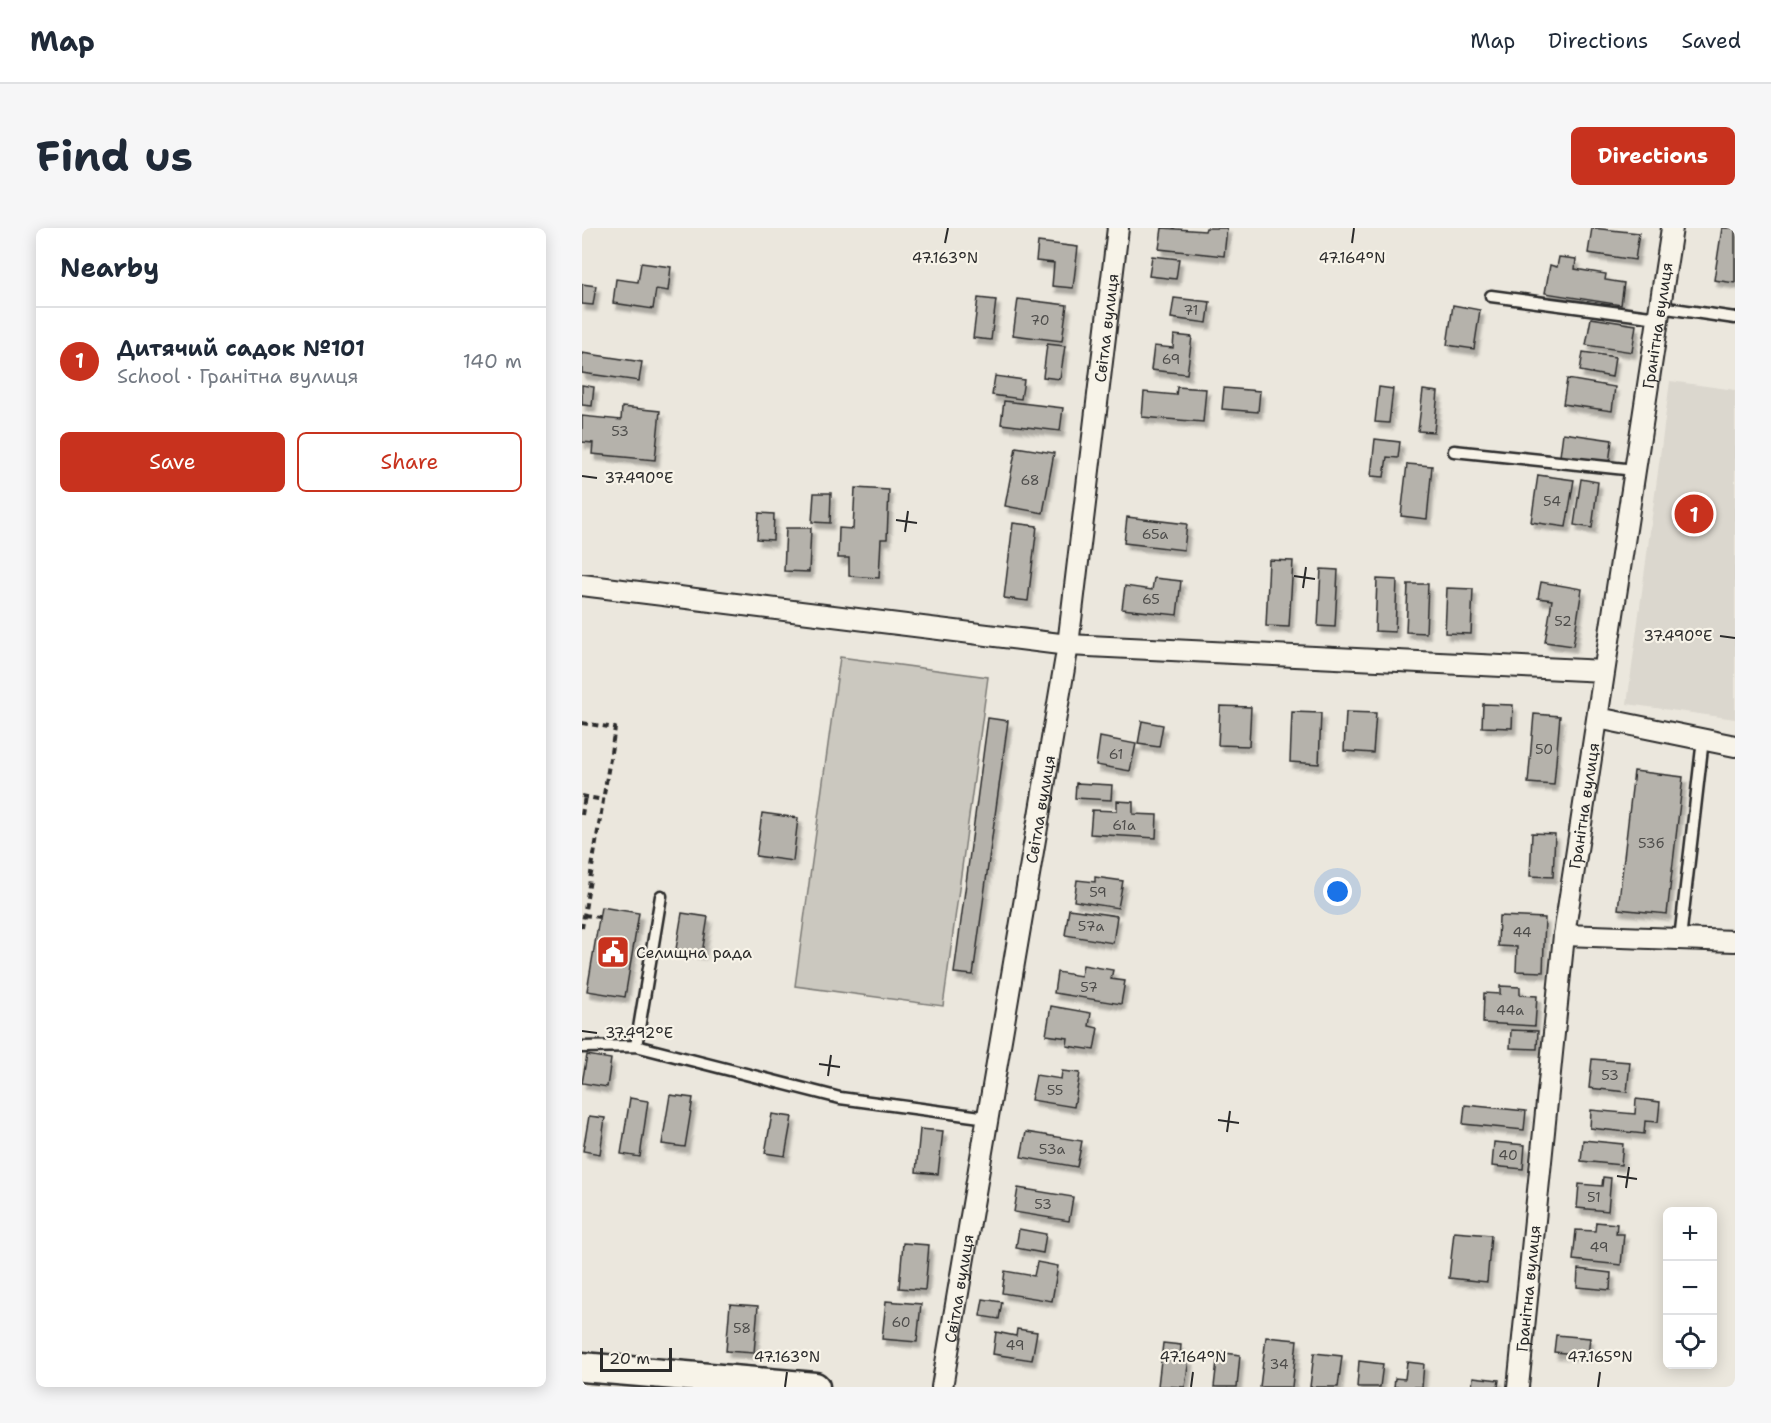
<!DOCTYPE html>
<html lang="en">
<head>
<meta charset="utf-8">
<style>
	body { margin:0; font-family:"Shantell Sans",sans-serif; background:#f6f6f7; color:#1f2937 }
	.controls { position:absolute; right:18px; bottom:18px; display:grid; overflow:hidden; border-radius:9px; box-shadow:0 3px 15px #0003 }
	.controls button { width:54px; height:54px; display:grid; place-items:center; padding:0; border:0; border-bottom:2px solid #e0e1e3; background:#fff; color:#1f2937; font:30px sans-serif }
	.scale { position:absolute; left:18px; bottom:15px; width:72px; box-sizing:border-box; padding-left:6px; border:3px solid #2b2b2b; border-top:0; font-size:16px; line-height:21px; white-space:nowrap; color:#2b2b2b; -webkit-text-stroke:4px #f7f3e8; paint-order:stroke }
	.you { position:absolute; left:756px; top:664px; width:21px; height:21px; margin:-15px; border:4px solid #fff; border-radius:50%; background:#1a73e8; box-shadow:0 0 0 9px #1a73e833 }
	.badge { display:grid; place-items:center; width:39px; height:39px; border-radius:50%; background:#c8321e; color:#fff; font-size:20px; font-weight:700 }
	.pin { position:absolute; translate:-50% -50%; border:3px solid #fff; box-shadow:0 2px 6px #0006 }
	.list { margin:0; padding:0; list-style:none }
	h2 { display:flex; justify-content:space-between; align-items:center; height:78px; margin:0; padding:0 24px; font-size:26px }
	h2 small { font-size:20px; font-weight:400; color:#747a83 }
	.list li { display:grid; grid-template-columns:39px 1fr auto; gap:18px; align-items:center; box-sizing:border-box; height:108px; padding:0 24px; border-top:2px solid #e0e1e3 }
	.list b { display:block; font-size:22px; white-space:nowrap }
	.list p { margin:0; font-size:20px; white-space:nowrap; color:#747a83 }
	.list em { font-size:20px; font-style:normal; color:#747a83 }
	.actions { display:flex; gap:12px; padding:18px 24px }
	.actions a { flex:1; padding:14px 0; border:2px solid #c8321e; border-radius:9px; text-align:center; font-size:21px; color:#c8321e }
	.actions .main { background:#c8321e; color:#fff }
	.icon { flex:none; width:33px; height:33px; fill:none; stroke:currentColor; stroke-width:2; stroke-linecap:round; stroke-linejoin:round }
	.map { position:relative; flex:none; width:1153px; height:1159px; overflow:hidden; border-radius:9px }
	header { display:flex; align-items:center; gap:36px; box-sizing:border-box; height:84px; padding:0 30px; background:#fff; border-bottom:2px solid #e0e1e3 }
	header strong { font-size:28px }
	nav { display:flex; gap:33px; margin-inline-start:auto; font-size:21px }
	.intro { display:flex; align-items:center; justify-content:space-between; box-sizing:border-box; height:144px; padding:0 36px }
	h1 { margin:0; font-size:42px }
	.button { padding:15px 27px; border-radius:9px; background:#c8321e; color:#fff; font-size:21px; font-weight:700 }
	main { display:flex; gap:36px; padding:0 36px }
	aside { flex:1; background:#fff; border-radius:9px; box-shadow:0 3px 15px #0003 }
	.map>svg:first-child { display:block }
</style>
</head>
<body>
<header>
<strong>Map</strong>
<nav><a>Map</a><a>Directions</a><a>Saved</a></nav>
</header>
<div class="intro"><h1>Find us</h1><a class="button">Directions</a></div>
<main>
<aside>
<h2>Nearby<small></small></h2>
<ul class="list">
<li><span class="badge">1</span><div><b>Дитячий садок №101</b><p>School · Гранітна вулиця</p></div><em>140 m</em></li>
</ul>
<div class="actions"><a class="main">Save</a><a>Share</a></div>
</aside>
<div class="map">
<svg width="1153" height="1159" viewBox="0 0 1153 1159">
	<defs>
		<filter id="shadow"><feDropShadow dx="3.5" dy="6" stdDeviation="1.5" flood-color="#0004"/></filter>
	</defs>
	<rect width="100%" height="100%" fill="#ebe7dd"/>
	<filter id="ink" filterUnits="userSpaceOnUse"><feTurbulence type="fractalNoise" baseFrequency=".0167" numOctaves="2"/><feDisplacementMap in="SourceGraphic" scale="12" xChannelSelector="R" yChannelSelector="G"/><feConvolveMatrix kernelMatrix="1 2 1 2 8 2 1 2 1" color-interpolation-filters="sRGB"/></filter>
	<g filter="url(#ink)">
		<path fill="#dbd7ce" d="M1088 153 1153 162V491L1045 476Z"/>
		<path fill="#cbc8bf" stroke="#7b7a75" stroke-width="1.5" d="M258 429 406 449 361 778 213 758Z"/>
		<path fill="#b5b2ab" stroke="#2b2b2b" stroke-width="1.5" filter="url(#shadow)" d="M580 0 623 3 624 0H645L642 28 577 21Z
			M1010 0 1057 5 1053 32 1006 25Z
			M1140 0H1153V55L1132 52Z
			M456 14 496 19 491 60 470 58 472 35 454 33Z
			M570 28 597 31 594 51 567 48Z
			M977 29 994 31 993 41 1024 46 1023 52 1042 55 1039 77 963 65 968 37 975 39Z
			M59 35 89 39 86 63 74 61 71 81 31 75 34 51 56 54Z
			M0 56 14 58 11 77 0 76Z
			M396 70 414 72 409 112 391 110Z
			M592 70 628 74 625 95 589 90Z
			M436 71 485 77 480 113 431 107Z
			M871 77 898 82 892 121 865 117Z
			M1009 90 1054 97 1050 124 1004 117Z
			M592 107 610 109 605 146 569 142 572 118 591 120Z
			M465 116 483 118 478 151 461 149Z
			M1001 124 1033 129 1030 149 998 143Z
			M0 125 60 134 57 153 0 145Z
			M413 148 442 152 439 171 410 167Z
			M985 151 1033 159 1030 183 981 176Z
			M0 157 12 159 10 178 0 177Z
			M595 159 624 161 621 194 560 189 562 164 594 167Z
			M797 159 811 161 807 195 793 194Z
			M642 160 678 163 676 184 640 181Z
			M841 162 856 164 852 204 836 203Z
			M422 173 481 180 478 203 419 196Z
			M40 179 78 183 73 232 10 226 11 215 0 214V188L39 192Z
			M981 205 1030 212 1027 235 978 228Z
			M793 211 818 214 816 230 805 229 802 249 789 248Z
			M434 219 472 225 461 285 423 278Z
			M825 236 850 238 845 291 819 288Z
			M956 247 992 252 984 299 949 294Z
			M999 251 1016 254 1010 300 992 297Z
			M273 260 307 262 305 311H299L297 350 267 348V330H256L257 300 271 301Z
			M232 265H249L248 295 230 294Z
			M177 285 192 286 191 312 175 311Z
			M545 289 605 296 602 322 542 315Z
			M431 295 455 298 446 373 422 370Z
			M204 300H229L227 344 202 343Z
			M687 332 711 333 707 399 684 398Z
			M739 341 756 342 753 399 736 398Z
			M572 350 599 353 595 387 540 381 543 358 570 362Z
			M795 351 815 352 813 404 793 403Z
			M959 354 1000 361 991 418 963 414 970 372 956 370Z
			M826 356H846L844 405 824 404Z
			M865 360 891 361 889 406 863 405Z
			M901 476 931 477 930 500 900 499Z
			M638 478 669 479 667 518 636 517Z
			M710 484 739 485 737 536 708 534Z
			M764 484 794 485 791 525 762 523Z
			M952 486 978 488 972 557 946 555Z
			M406 490 426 493 391 747 372 745Z
			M560 493 581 497 577 519 556 516Z
			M518 509 554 516 548 543 514 537Z
			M1052 543 1101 549 1085 686 1036 681Z
			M494 555 530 557 529 572 493 570Z
			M535 573 551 574V586L575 587 574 610 508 606 510 582 535 583Z
			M180 585 216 590 211 633 174 628Z
			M950 605 973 606 971 649 948 648Z
			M513 649 541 653 536 680 492 673 495 652 513 654Z
			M19 679 57 685 43 769 5 763Z
			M487 681 535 688 531 715 483 707Z
			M100 685 126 689 120 725 94 721Z
			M917 688 963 690 961 744 934 743 935 719 916 718Z
			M501 737 531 742 529 751 543 753 539 776 472 765 475 744 499 748Z
			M918 758 938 759V767L955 768 953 798 901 795 902 765 918 766Z
			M469 778 509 785 507 798 516 800 512 822 485 818 486 810 464 807Z
			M929 802 956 803 955 821 928 820Z
			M5 827 29 831 25 859 0 855Z
			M1010 831 1048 834 1045 864 1007 860Z
			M480 843 498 845 492 879 449 872 454 847 479 851Z
			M88 867 111 870 103 919 80 916Z
			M48 870 66 873 58 929 39 926Z
			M1054 871 1078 874 1076 894 1063 893 1062 906 1008 900 1009 882 1053 886Z
			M883 877 944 883 942 902 881 896Z
			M190 886 210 889 203 928 183 925Z
			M7 888 23 890 18 926 1 923Z
			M338 901 361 903 356 946 334 944Z
			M444 904 500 913 495 939 439 929Z
			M1001 912 1041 916 1039 937 999 933Z
			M912 914 943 917 941 941 910 938Z
			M1021 949 1029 950 1026 983 995 980 997 956 1020 958Z
			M436 960 491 969 487 993 432 984Z
			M1014 994 1035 996 1034 1006H1042L1039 1037 991 1032 994 1002 1013 1003Z
			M437 1001 464 1006 461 1025 434 1020Z
			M872 1004 909 1007 905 1054 867 1050Z
			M321 1015 347 1017 343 1062 317 1060Z
			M455 1034 476 1038 470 1073 420 1065 423 1043 452 1048Z
			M996 1041 1029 1045 1028 1062 995 1059Z
			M401 1071 420 1074 417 1091 398 1088Z
			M304 1073 339 1076 335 1114 300 1111Z
			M148 1076 176 1078 172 1125 144 1123Z
			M435 1101 455 1104 450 1132 411 1126 414 1104 434 1108Z
			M974 1107 1008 1110 1006 1127 972 1124Z
			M684 1109 715 1112 710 1159H678Z
			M581 1115 599 1117 598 1130 607 1131 603 1159 576 1158Z
			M636 1124 658 1127 655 1159H632Z
			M732 1125 760 1128 756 1159H728Z
			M777 1133 801 1136 798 1159H775Z
			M825 1134 842 1136 840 1159H812L813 1150 823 1151Z
			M891 1149 917 1152 916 1159H890Z"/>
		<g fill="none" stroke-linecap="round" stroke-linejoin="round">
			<g stroke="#2b2b2b" stroke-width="15">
				<path id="lane" d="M909 68 1076 90
					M1078 79 1153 90
					M872 223 1053 242
					M1098 711 1121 511
					M54 818 79 668
					M0 819 54 818 258 870 406 890"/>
			</g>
			<g stroke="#2b2b2b" stroke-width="24">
				<g id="street">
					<path d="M0 357 486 417 1022 443"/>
					<path d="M1016 490 1153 518"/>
					<path d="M982 707 1153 713"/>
					<path id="s1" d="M360 1159 486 417 536 0"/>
					<path id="s2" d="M936 1159 982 707 1090 0"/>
				</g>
			</g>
			<g stroke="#2b2b2b" stroke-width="33">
				<path id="secondary" d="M0 1139 233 1159"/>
			</g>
			<path stroke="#2b2b2b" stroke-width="4" stroke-dasharray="6 4.5" stroke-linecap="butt" d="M0 495 33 500 0 700
				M0 568 21 572
				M0 587 3 568
				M2 687 17 689"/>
			<use href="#lane" stroke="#f7f3e8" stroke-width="10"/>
			<use href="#street" stroke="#f7f3e8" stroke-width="20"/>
			<use href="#secondary" stroke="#f7f3e8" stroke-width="28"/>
		</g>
	</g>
	<path fill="none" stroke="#2b2b2b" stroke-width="2" d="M363 15 366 0M770 15 772 0M0 248 15 250M314 292 335 295M323 304 326 283M712 348 733 351M721 360 724 339M1138 408 1153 410M0 803 15 805M237 836 258 839M246 848 249 827M636 892 657 895M645 904 648 883M1035 948 1055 951M1044 960 1047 939M203 1159 205 1144M609 1159 611 1144M1016 1159 1018 1144"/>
	<defs>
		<g id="civic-square" transform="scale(1.725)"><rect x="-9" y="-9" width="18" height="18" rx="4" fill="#c8321e" stroke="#f7f3e8"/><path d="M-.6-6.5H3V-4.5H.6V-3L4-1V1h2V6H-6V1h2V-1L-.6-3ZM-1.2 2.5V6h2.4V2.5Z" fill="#fff"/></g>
	</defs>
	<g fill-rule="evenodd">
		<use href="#civic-square" x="31" y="724"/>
	</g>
	<g text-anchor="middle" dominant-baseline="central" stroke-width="4.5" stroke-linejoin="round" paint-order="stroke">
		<g font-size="14" fill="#4e4d4b">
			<text x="609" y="82">71</text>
			<text x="458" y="92">70</text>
			<text x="589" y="131">69</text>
			<text x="38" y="203">53</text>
			<text x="448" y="252">68</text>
			<text x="970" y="273">54</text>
			<text x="573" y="306">65а</text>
			<text x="569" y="371">65</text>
			<text x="981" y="393">52</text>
			<text x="962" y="521">50</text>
			<text x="534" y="526">61</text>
			<text x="542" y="597">61а</text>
			<text x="1069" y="615">53б</text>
			<text x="516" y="664">59</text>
			<text x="509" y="698">57а</text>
			<text x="940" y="704">44</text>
			<text x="507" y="759">57</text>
			<text x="928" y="782">44а</text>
			<text x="1028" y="847">53</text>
			<text x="473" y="862">55</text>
			<text x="470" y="921">53а</text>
			<text x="926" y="927">40</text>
			<text x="1012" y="969">51</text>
			<text x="461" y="976">53</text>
			<text x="1017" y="1019">49</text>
			<text x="319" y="1094">60</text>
			<text x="160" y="1100">58</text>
			<text x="433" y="1117">49</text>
			<text x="697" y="1136">34</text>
		</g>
		<g font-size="16" fill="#2b2b2b" stroke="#f7f3e8">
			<text stroke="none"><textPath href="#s2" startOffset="1071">Гранітна вулиця</textPath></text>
			<text stroke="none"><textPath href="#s1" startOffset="1072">Світла вулиця</textPath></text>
			<text stroke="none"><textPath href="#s2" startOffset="585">Гранітна вулиця</textPath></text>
			<text stroke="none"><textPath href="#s1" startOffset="586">Світла вулиця</textPath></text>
			<text stroke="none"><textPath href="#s1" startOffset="100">Світла вулиця</textPath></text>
			<text stroke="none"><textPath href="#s2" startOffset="99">Гранітна вулиця</textPath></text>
		</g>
		<g font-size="16" fill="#2b2b2b" stroke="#f7f3e8" text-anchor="start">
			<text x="54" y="724">Селищна рада</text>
		</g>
	</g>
	<g font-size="15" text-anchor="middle" fill="#2b2b2b" stroke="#f7f3e8" stroke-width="4.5" stroke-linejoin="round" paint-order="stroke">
		<text x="363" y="35">47.163°N</text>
		<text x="770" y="35">47.164°N</text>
		<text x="57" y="255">37.490°E</text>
		<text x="1096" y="413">37.490°E</text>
		<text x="57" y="810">37.492°E</text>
		<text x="205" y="1134">47.163°N</text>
		<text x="611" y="1134">47.164°N</text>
		<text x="1018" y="1134">47.165°N</text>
	</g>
</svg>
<div class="controls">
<button>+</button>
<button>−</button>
<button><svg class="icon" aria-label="locate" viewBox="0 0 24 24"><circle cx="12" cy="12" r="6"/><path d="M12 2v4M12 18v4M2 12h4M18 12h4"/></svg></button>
</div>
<div class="scale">20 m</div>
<div class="you"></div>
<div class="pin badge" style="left:1112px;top:286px">1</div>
</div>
</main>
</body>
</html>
